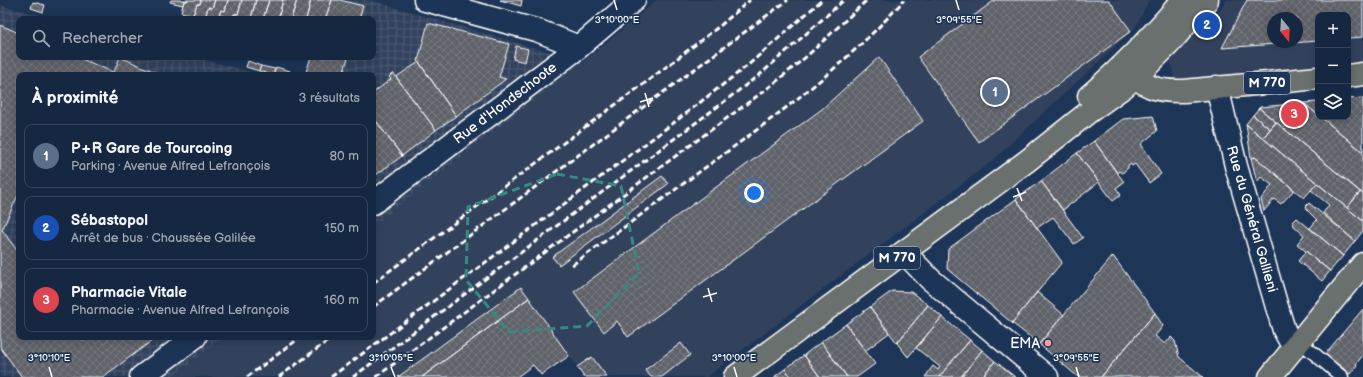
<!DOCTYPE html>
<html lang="fr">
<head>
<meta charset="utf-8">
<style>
	body { margin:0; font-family:"Balsamiq Sans",sans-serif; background:#23344c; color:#f1f3f6 }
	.controls { position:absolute; right:12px; top:12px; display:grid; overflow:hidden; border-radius:8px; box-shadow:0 2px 10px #0003 }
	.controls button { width:36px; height:36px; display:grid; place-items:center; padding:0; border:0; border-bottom:1px solid #35445a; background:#162841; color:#f1f3f6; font:20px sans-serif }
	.compass { position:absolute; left:1267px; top:12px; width:36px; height:36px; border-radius:50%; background:#162841; box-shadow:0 2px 10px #0003; rotate:162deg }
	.you { position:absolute; left:754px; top:193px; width:14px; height:14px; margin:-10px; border:3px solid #fff; border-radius:50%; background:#1a73e8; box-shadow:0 0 0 6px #1a73e833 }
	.badge { display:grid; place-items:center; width:26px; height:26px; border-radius:50%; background:#ff9aa2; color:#fff; font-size:13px; font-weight:700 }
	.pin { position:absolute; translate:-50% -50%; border:2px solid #fff; box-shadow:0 1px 4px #0006 }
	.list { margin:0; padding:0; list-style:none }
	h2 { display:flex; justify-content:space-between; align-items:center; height:52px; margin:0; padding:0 16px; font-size:17px }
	h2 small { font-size:13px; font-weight:400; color:#9ea6b1 }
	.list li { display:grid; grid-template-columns:26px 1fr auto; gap:12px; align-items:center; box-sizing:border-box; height:64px; margin:0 8px 8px; padding:0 8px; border:1px solid #35445a; border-radius:8px }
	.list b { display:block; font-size:15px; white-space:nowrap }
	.list p { margin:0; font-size:13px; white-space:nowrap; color:#9ea6b1 }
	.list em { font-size:13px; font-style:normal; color:#9ea6b1 }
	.icon { flex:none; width:22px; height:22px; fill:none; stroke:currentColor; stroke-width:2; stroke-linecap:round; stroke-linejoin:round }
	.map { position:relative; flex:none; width:1363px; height:377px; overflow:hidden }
	.search { position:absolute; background:#162841; box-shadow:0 2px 10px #0003; left:16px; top:16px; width:360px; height:44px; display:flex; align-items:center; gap:10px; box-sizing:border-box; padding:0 14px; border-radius:8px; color:#9ea6b1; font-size:15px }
	.panel { position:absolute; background:#162841; box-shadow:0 2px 10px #0003; left:16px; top:72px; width:360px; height:268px; border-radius:8px }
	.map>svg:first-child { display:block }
</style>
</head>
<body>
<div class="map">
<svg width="1363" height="377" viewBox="0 0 1363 377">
	<defs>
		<pattern id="industrial-grid" width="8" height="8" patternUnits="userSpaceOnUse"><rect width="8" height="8" fill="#31425d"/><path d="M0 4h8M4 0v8" fill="none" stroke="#505e75"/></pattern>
		<pattern id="building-cross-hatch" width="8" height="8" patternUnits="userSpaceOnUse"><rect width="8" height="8" fill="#60626a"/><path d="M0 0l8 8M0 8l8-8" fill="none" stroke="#787a80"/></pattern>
	</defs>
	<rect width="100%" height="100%" fill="#1d3557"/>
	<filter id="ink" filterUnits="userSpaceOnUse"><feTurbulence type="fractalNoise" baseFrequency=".025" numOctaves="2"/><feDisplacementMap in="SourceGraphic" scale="8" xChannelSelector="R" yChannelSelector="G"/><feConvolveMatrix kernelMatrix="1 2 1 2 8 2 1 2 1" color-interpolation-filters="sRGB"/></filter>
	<g filter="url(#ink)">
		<path fill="#31425d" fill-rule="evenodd" d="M657 0H1149L1135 28 992 161 707 377H585L569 356 541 375 533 365 517 377H172L225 337H373V226L583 62Z
			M1227 0H1363V63L1348 65V15H1318V68L1175 83 1170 58 1222 8ZM1273 18H1297V42H1273Z"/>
		<path fill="url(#industrial-grid)" d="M328 0H369L583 62 373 226V75H305L310 57H373V19H322Z
			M0 5 52 19H19V57H194L262 75H19V337H225L172 377H0Z"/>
		<path fill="url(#building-cross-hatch)" stroke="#fff" fill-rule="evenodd" d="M171 0H188L187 1H184L183 5 170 2Z
			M188 0H201L200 4H197L193 15 181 12 184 1H187Z
			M201 0H215L212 8 208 7 205 19 193 15 197 4H200Z
			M215 0H228L225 11 221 10 218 19H205L208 7 212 8Z
			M228 0H242L238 14H234L233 18 219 15 221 10 225 11Z
			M242 0H256L251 18H233L234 14H238Z
			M256 0H269L263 19H247V17L251 18Z
			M269 0H283L278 19H263Z
			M283 0H297L291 19H278Z
			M297 0H311L306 19H291Z
			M311 0H332L325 19H306Z
			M332 0H340L363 6 359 19H325Z
			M500 0H522L521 6Z
			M995 0H1109L1131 31 979 142 918 57Z
			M1247 0H1363V37L1348 38V15H1318V41L1222 48ZM1273 18H1297V42H1273Z
			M33 2 45 5 43 12 31 8Z
			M428 23 509 44 499 77 506 79 456 116 418 61Z
			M0 25 19 33V57H77L120 75H19V193L2 230 19 253V337H81L83 340 86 337H157L103 377H22L0 347Z
			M516 46 528 49 525 62 513 59Z
			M120 57 162 75H120L114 72Z
			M311 57H348L343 75H305Z
			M879 57 923 121 628 337 617 321 604 332 574 292 822 109Z
			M248 61 261 66 259 71 246 67Z
			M419 62 456 116 436 130 396 77Z
			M261 66 275 69 273 75 259 71Z
			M276 67 290 71 289 75H273Z
			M393 73 436 130 402 156 373 117V93L391 79 389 77Z
			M1363 98V152L1321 117H1348V99Z
			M1318 102V115L1304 103Z
			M1304 103 1318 115V117H1321L1363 152V194L1259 108 1260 107Z
			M1259 108 1276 122 1270 129 1253 115Z
			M1253 115 1270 129 1263 138 1246 124Z
			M1153 116 1157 131 1141 144 1161 174 1149 183 1135 164 1132 166 1130 164 1128 165V168L1122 173 1119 171 1117 173 1094 141 1123 119Z
			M373 117 402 156 373 177Z
			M1276 122 1360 192 1347 208 1263 138Z
			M1246 124 1317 183 1304 198 1255 157 1251 158Z
			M1094 141 1124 182 1116 188 1121 195 1113 201 1077 153Z
			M1077 153 1099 182 1063 210 1041 181Z
			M1255 157 1294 190 1281 204 1274 199 1264 211 1261 199 1272 185 1261 177 1257 182 1251 158Z
			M662 176 668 184 559 265 552 257Z
			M1041 181 1083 238 1074 244 1053 217 1037 228 1016 199Z
			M1317 183 1363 221V231L1355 241 1323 213 1329 205 1311 190Z
			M1360 192 1363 194V221L1347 208Z
			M1016 199 1062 262 1012 323 947 269 948 249Z
			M1309 203 1355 241 1343 256 1310 228 1317 220 1307 210 1306 206Z
			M1297 218 1343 256 1330 271 1297 244 1304 235 1294 226 1293 222Z
			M1306 251 1330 271 1322 281 1298 261Z
			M1113 256 1155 313 1101 377H1078L1039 344Z
			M521 287 529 298 422 377H398Z
			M892 291 911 292 928 305 897 343 870 307Z
			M1037 292 1064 315 1039 344 1012 323Z
			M529 298 569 356 541 375 533 365 517 377H422Z
			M928 305 942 317 908 357 897 343Z
			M870 307 889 333 865 351 846 324Z
			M1363 309V355L1356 364 1357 365 1350 374 1325 354Z
			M1155 313 1163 326 1155 336 1165 344 1171 337 1175 341 1179 357 1203 377H1101Z
			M942 317 970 340 939 377H925L933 366 938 370 940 367 916 348Z
			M846 324 875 364 857 377H847L821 342Z
			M970 340 982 350 961 377H939Z
			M821 342 847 377H820L804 355Z
			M681 343 690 355 662 377H651L645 370Z
			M982 350 995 361 982 377H961Z
			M804 355 820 377H791L785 369Z
			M592 357 607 377H584L577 367Z
			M995 361 1015 377H982Z
			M785 369 791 377H774Z"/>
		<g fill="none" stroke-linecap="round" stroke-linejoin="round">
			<g stroke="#fff" stroke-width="15">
				<path id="lane" d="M1299 341 1342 377"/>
			</g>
			<g stroke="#fff" stroke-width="25">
				<path id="street" d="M425 0 539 31 579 47
					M1217 87 1236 166 1277 307 1284 330 1294 348
					M373 203 579 47 634 0
					M904 252 930 279 1047 377
					M141 377 195 337"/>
			</g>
			<g stroke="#fff" stroke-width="25">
				<path id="primary" d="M1125 68C1143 87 1158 92 1184 91L1318 78
					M1348 76 1363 74
					M1089 96C1123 67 1154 34 1183 0
					M735 377 1027 161 1090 111 1125 86 1143 70 1168 45 1207 0
					M1270 377 1363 264"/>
			</g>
			<use href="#lane" stroke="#1d3557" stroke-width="12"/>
			<use href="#street" stroke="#1d3557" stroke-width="22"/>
			<use href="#primary" stroke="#6b706d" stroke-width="22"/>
			<path stroke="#fff" stroke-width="3" stroke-dasharray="6 3" stroke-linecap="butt" d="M572 265C622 229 672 192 721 156 786 109 851 60 904 0
				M373 283 645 83 721 25 750 0
				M373 307 788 0
				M247 377 301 337
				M279 377 333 337
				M331 377 672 124 747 66 822 0
				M353 377 717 107 763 72 844 0
				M376 377 772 85 807 56 867 0"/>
		</g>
	</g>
	<path fill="none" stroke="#338b84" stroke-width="3" stroke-dasharray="8 5" stroke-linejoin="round" d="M557 174 621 186 639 273 587 326 509 332 466 280 468 207Z"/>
	<path fill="none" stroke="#fff" stroke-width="1.5" d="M614 0 617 10M956 0 959 10M645 93 649 107M640 102 653 98M1017 188 1022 201M1013 197 1026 192M708 288 712 302M703 297 717 293M49 367 52 377M391 367 395 377M734 367 737 377M1076 367 1079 377"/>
	<circle fill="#ff9aa2" stroke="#1d3557" stroke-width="1.5" cx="1048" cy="343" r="4"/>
	<g text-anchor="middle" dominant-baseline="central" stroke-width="3.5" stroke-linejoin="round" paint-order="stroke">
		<g fill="#1d3557" stroke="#bbc2cd" stroke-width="1">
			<rect x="1244" y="72" width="46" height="22" rx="3"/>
			<rect x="874" y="247" width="46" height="22" rx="3"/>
		</g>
		<g font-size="13" font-weight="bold" fill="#fff">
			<text x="1267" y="83">M 770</text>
			<text x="897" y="258">M 770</text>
		</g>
		<g font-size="14" fill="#fff" stroke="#1d3557">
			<text transform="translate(505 103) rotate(-37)">Rue d'Hondschoote</text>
			<text transform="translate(1252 219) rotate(74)">Rue du Général Gallieni</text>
		</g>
		<g font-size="14" fill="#fff" stroke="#1d3557" text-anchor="end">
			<text x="1040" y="343">EMA</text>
		</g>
	</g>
	<g font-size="10" text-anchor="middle" fill="#fff" stroke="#1d3557" stroke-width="3.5" stroke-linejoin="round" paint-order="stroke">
		<text x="617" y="23">3°10'00"E</text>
		<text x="959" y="23">3°09'55"E</text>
		<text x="49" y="361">3°10'10"E</text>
		<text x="391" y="361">3°10'05"E</text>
		<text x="734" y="361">3°10'00"E</text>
		<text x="1076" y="361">3°09'55"E</text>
	</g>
</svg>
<div class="controls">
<button>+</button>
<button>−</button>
<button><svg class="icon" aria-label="layers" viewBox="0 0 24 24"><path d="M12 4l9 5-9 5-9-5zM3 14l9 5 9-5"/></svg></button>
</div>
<svg class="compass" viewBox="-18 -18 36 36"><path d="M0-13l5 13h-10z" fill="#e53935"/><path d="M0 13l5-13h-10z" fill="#9ea6b1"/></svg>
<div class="you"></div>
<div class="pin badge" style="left:995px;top:92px;background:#5c6f8a">1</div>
<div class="pin badge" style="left:1207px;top:25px;background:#1a4fb4">2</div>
<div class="pin badge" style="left:1294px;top:114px;background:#e0444e">3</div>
<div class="search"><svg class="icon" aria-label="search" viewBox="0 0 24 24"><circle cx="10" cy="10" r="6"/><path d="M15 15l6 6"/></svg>Rechercher</div>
<section class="panel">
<h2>À proximité<small>3 résultats</small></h2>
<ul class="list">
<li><span class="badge" style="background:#5c6f8a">1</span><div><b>P+R Gare de Tourcoing</b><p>Parking · Avenue Alfred Lefrançois</p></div><em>80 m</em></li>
<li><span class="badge" style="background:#1a4fb4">2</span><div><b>Sébastopol</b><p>Arrêt de bus · Chaussée Galilée</p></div><em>150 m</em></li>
<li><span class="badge" style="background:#e0444e">3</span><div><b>Pharmacie Vitale</b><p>Pharmacie · Avenue Alfred Lefrançois</p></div><em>160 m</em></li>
</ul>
</section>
</div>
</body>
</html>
